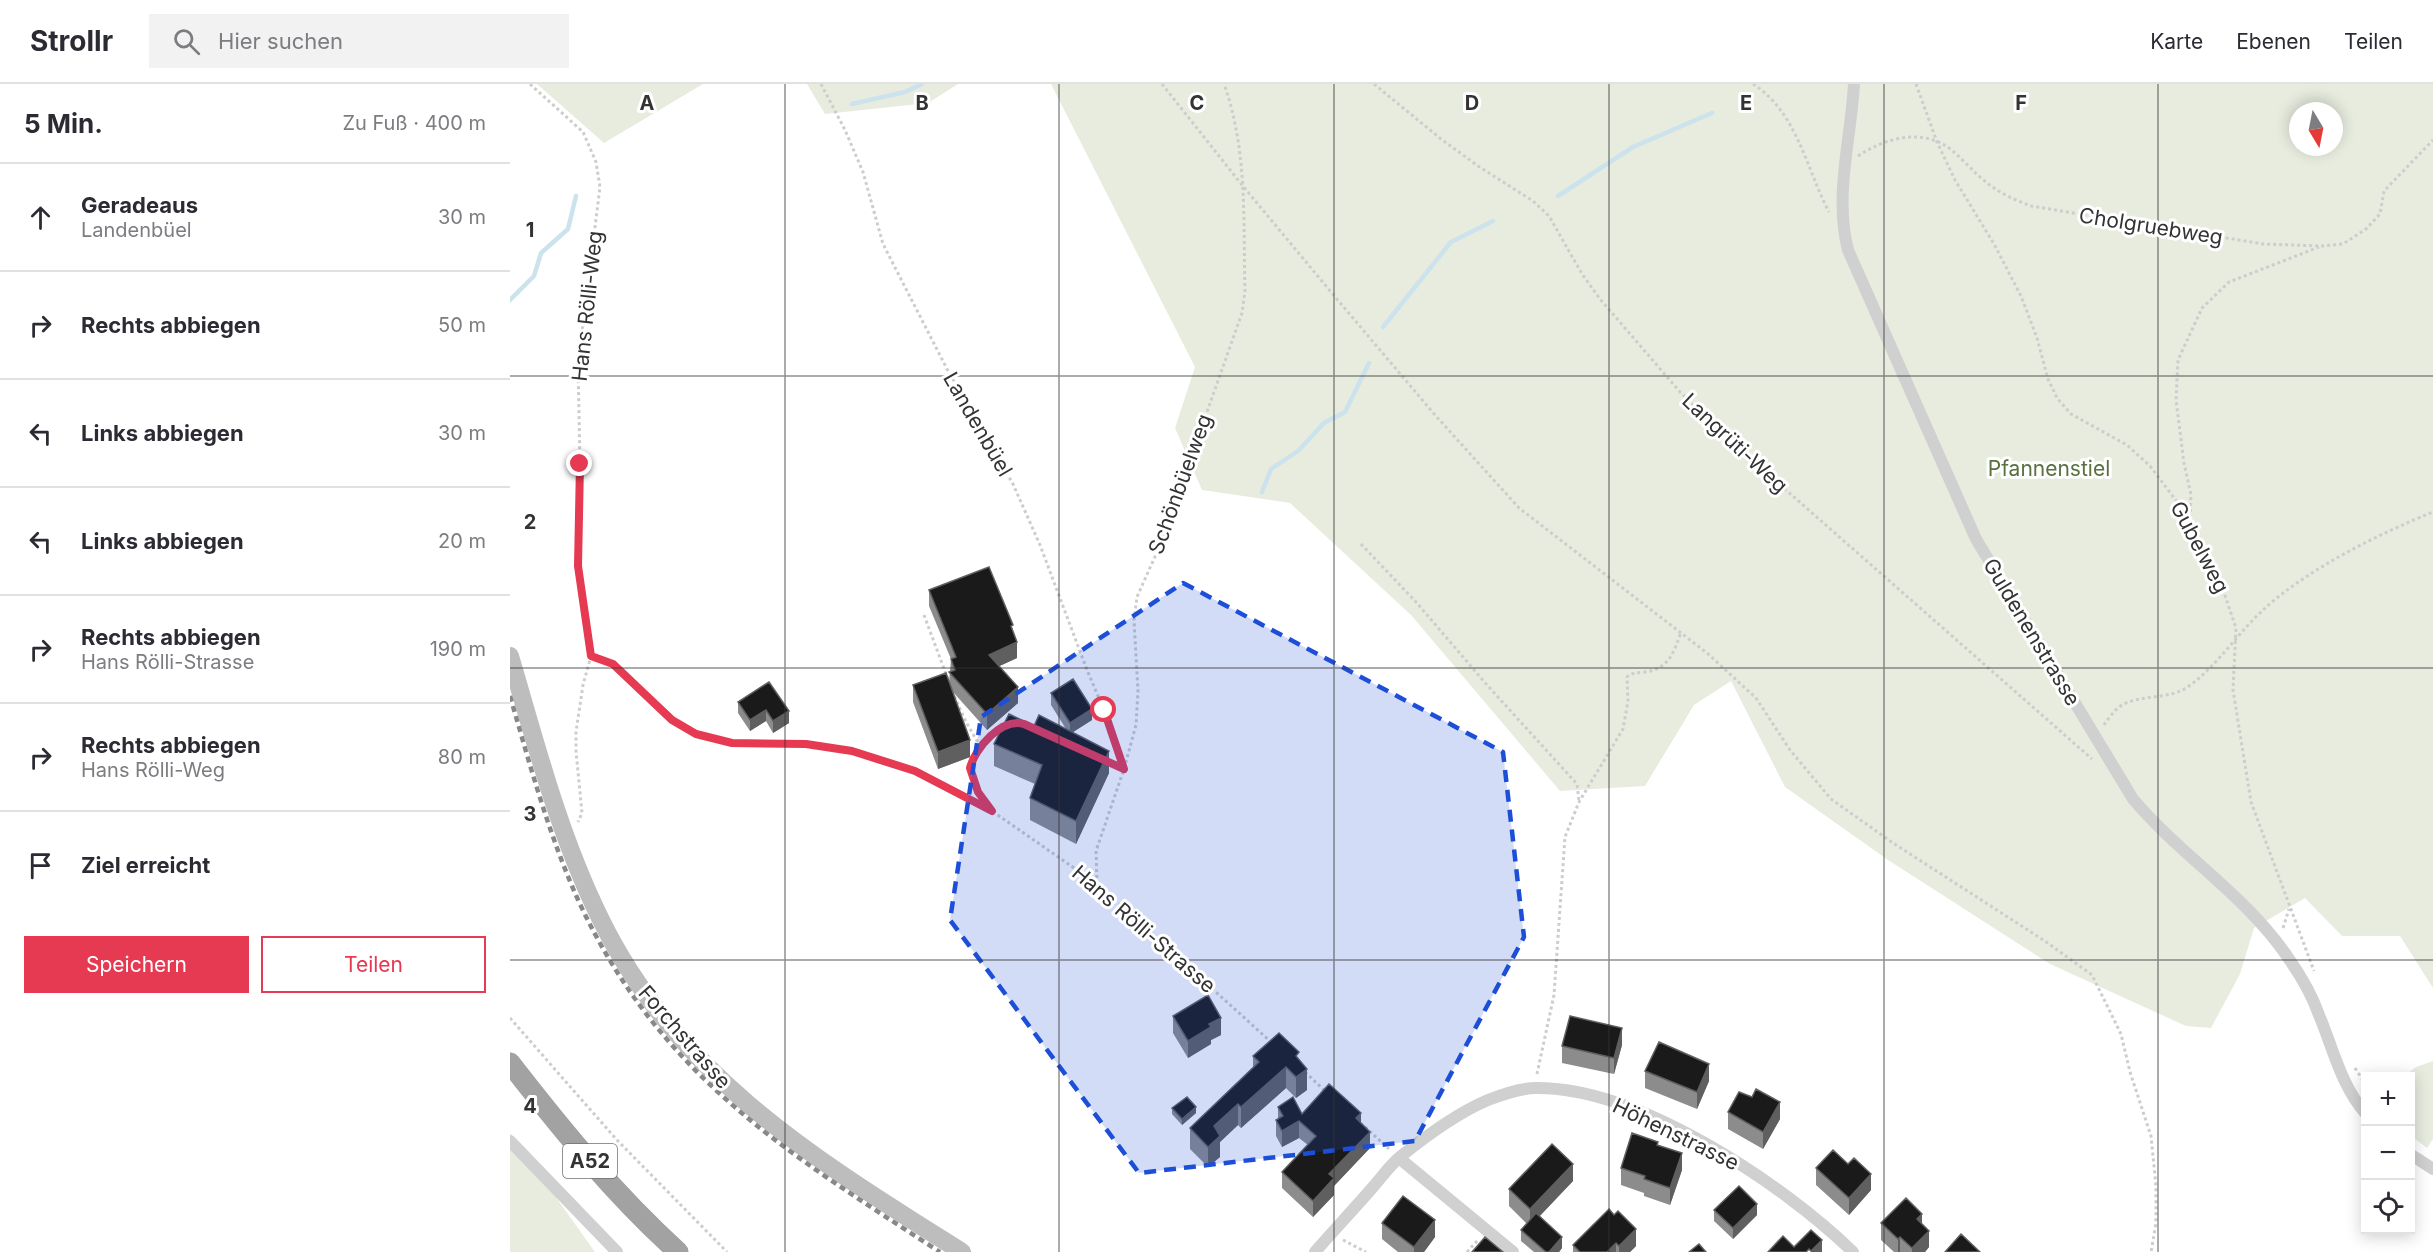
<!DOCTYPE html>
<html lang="de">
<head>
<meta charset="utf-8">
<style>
	body { margin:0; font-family:Inter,sans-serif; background:#f2f2f3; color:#2b2b33 }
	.controls { position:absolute; right:18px; bottom:18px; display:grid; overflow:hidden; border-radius:0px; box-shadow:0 3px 15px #0003 }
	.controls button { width:54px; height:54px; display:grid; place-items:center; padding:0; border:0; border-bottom:2px solid #e1e1e2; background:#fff; color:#2b2b33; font:30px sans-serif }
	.compass { position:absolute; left:1779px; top:18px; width:54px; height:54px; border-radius:50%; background:#fff; box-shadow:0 3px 15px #0003; rotate:170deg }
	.stop { position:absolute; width:18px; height:18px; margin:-14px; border:4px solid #e63952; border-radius:50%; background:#fff }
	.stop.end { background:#e63952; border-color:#fff; box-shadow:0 2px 6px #0008 }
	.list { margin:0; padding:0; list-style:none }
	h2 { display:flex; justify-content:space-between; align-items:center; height:78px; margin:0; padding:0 24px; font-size:26px }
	h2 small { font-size:20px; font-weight:400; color:#7c7c81 }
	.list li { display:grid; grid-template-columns:39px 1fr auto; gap:18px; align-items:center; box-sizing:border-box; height:108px; padding:0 24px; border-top:2px solid #e1e1e2 }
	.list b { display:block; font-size:22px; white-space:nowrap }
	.list p { margin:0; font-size:20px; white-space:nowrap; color:#7c7c81 }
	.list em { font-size:20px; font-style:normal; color:#7c7c81 }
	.actions { display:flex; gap:12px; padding:18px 24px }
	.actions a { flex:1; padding:14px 0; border:2px solid #e63952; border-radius:0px; text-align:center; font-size:21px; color:#e63952 }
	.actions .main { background:#e63952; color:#fff }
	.icon { flex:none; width:33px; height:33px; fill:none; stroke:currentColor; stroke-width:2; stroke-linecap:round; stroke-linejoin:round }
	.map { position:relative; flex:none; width:1923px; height:1168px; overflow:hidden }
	header { display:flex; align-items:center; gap:36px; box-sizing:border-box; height:84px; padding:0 30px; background:#fff; border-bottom:2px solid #e1e1e2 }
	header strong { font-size:28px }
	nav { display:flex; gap:33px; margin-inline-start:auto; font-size:21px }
	.search { width:420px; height:54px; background:#f2f2f3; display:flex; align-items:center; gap:15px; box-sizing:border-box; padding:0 21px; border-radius:0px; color:#7c7c81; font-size:22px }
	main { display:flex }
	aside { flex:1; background:#fff }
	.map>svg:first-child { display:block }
</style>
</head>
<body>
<header>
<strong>Strollr</strong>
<div class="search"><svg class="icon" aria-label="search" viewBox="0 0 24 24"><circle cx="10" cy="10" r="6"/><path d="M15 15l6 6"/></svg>Hier suchen</div>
<nav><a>Karte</a><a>Ebenen</a><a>Teilen</a></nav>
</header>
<main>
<aside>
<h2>5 Min.<small>Zu Fuß · 400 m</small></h2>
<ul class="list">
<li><svg class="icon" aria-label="ahead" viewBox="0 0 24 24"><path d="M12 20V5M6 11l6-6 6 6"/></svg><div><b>Geradeaus</b><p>Landenbüel</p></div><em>30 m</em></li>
<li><svg class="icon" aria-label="right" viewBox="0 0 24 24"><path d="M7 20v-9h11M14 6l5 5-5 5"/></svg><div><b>Rechts abbiegen</b></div><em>50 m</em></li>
<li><svg class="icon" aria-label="left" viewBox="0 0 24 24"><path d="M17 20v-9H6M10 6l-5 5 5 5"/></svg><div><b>Links abbiegen</b></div><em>30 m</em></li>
<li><svg class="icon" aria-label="left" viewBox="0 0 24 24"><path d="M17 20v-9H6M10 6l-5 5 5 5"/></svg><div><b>Links abbiegen</b></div><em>20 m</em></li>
<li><svg class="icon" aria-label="right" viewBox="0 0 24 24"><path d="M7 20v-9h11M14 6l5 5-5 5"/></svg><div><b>Rechts abbiegen</b><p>Hans Rölli-Strasse</p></div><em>190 m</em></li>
<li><svg class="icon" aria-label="right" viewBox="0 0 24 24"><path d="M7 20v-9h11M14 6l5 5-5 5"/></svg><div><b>Rechts abbiegen</b><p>Hans Rölli-Weg</p></div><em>80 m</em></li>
<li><svg class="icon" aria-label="arrive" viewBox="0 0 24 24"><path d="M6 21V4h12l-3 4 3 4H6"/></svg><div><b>Ziel erreicht</b></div></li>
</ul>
<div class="actions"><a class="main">Speichern</a><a>Teilen</a></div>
</aside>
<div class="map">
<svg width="1923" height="1168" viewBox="0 0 1923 1168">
	<rect width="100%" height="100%" fill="#fff"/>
	<path fill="#e7ecdf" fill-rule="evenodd" d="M27 0H193L94 59Z
		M297 0H448L418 19 315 30Z
		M541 0H1923V904L1890 852H1832L1795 814 1744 844 1730 890 1701 944 1676 942 1540 880 1378 776 1275 703 1221 597 1184 621 1135 702 1050 707 901 531 780 419 692 406 665 344 685 283ZM1788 27H1824V63H1788Z
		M1923 977V1055L1917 1064 1901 1052 1900 992H1894L1906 983Z
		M0 1049 85 1168H0Z"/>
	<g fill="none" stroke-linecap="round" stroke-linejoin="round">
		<path stroke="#cce2ec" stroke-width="4.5" d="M342 20 395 8 412 0
			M1048 112 1123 63 1202 29
			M0 216 24 192 31 169 58 145 66 112
			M873 243 941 158 983 137
			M752 408 761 385 788 367 814 339 835 328 859 279"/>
		<path stroke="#cdcdcd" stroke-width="3" stroke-dasharray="3 3" stroke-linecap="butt" d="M20 0 73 48 86 78 90 103 68 280 70 380 68 482 81 572 73 601 66 648V667L72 729 68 738
			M311 0 335 46 353 88 373 160 437 285 503 400 530 461 577 586 594 626 614 684
			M652 0 732 101 826 214 925 331 1009 424 1197 569 1246 614 1280 666 1321 715 1383 759 1535 857 1582 891 1611 950 1620 988 1641 1052 1646 1102V1139L1641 1168
			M864 0 931 55 968 82 1023 117 1039 132 1072 190 1090 215 1170 308 1227 363 1582 675
			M1243 0C1287 28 1296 84 1319 128
			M1406 0 1427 58 1445 96 1484 160 1511 212 1527 254 1538 295 1547 314 1561 330 1617 361 1640 382 1680 435 1709 494 1726 544 1723 606 1741 718 1804 887
			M1348 72C1375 54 1411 44 1439 64 1452 74 1463 88 1476 98 1489 109 1505 116 1521 122L1753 160 1811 162 1833 160 1856 145 1870 130 1874 107 1923 56
			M1680 434 1681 411 1674 379 1666 316 1668 276 1692 224 1719 198 1809 163
			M851 460 906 518 977 601 1067 700 1069 717
			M414 531 440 601
			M81 572 103 580 154 629 169 641 186 650 222 659 296 660 342 667 405 687 482 727 587 800 761 958
			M442 607 456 638 470 662
			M1594 641C1598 635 1603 628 1609 623 1629 609 1659 617 1679 602 1705 584 1728 549 1753 526 1796 486 1868 450 1923 428
			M597 678 614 685
			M479 724 468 708 460 684 470 662 495 643
			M587 800 586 767 614 685 626 641 628 607 624 536 627 513 663 432 687 356 732 229 735 207C733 138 738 67 714 0
			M1773 844 1779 825
			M0 934 106 1055 217 1168
			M1845 984 1856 1001
			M795 988 816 1008
			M1027 990 1044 911 1055 753 1069 718 1113 645 1118 617 1117 593C1122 588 1128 589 1135 588 1159 585 1164 568 1171 548
			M855 1043 879 1065
			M833 1156 856 1168
			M957 1168 968 1156"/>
		<path stroke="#d0d0d0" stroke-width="12" d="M1344 0C1341 55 1324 112 1338 166L1466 455 1623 715C1671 772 1737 812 1779 875 1791 892 1802 911 1809 931 1823 964 1831 1002 1856 1030
			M0 1057 107 1168
			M1900 1070 1923 1085
			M889 1074 1003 1168
			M805 1168C824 1146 844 1125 863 1103 872 1093 880 1081 890 1073 916 1052 947 1029 978 1016 991 1011 1012 1004 1026 1004 1128 1003 1272 1099 1343 1168"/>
		<path stroke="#bdbdbd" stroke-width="18" d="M0 572C26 660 49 751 90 834 167 993 308 1077 452 1168"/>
		<path stroke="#a2a2a2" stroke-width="21" d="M0 979C52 1046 105 1111 168 1168"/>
		<path stroke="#888" stroke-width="4.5" stroke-dasharray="6 4.5" stroke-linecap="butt" d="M0 612C20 681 39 752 69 818 150 992 276 1068 430 1168"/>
	</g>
	<path fill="#8c8c8c" d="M419 506 503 549 507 574 489 582 508 619 477 646 443 608 460 673 428 685 403 618V601L439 599 441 575 419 522Z
		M259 598 279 639 263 649 256 637 240 647 228 629V618Z
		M541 609 582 636 563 648 599 689 566 760 520 736V714L525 700 484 682V660L524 642 556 645 541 621Z
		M663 932 711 951 701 956V960L678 974 663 949Z
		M1112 961 1104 990 1052 979V962Z
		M743 972 789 976 797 1006 786 1014 776 1004 731 1044 728 1041 710 1058V1073L698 1083 680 1065V1044L743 983Z
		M1135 987 1199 997 1187 1025 1135 1004Z
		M768 1023 792 1030 851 1039 860 1064 824 1102V1111L803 1133 772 1104V1088L798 1061 789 1054 772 1063 766 1052V1036L768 1035Z
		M662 1024 686 1029 672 1041 662 1030Z
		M1218 1028 1270 1035 1253 1065 1218 1045Z
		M1148 1061 1172 1086 1160 1121 1134 1112V1109L1111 1101V1084Z
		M1306 1084 1361 1106 1339 1131 1306 1101Z
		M1063 1097 1030 1132 1052 1164 1049 1168H1024L1011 1157V1146L1017 1140 999 1122V1105Z
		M1099 1125 1126 1162 1120 1168H1063V1161Z
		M1204 1126 1247 1131 1223 1155 1204 1137Z
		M872 1139 925 1153 914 1168H888L872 1155Z
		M1371 1139 1412 1140 1419 1163 1415 1168H1384L1371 1156Z"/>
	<path fill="#5f5f5f" d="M507 558V574L479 587V571Z
		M508 603V619L477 646V630Z
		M582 625V636L560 650V639Z
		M256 626V637L240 647V636Z
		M279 627V639L263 649V637Z
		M460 656V673L428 685V668Z
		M599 667V689L566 760V737Z
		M711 934V951L701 956V960L678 974V957L699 940Z
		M1112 944V961L1104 990V974Z
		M1199 980V997L1187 1025V1008Z
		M776 983V1004L731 1044V1023Z
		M797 985V1006L786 1014V993Z
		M1270 1018V1035L1253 1065V1048Z
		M728 1020V1041L710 1058V1073L698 1083V1063L704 1042Z
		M686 1023V1029L672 1041V1035Z
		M851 1029V1045L846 1034Z
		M789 1037V1054L772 1063V1047Z
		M860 1048V1064L824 1102V1111L803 1133V1117L819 1090Z
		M1172 1069V1086L1160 1121V1104Z
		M1063 1080V1097L1020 1142V1125Z
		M1361 1090V1106L1339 1131V1114Z
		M1247 1120V1131L1223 1155V1144Z
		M1412 1130V1147L1407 1135Z
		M925 1136V1153L914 1168H904V1163Z
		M1126 1145V1162L1120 1168H1109V1162Z
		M1419 1147V1163L1415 1168H1402V1164Z
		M1052 1153V1164L1049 1168H1039Z
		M1390 1153V1168H1388V1155Z
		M1312 1156V1168H1301V1167Z
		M1106 1159V1168H1097Z"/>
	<path fill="#1a1a1a" stroke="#5f5f5f" stroke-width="1.5" d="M479 483 503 541 501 542 507 558 479 571 508 603 477 630 439 588 445 586 441 575 446 573 419 506Z
		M436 589 460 656 428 668 403 601Z
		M563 595 582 625 560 639 541 609Z
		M259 598 279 627 263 637 256 626 240 636 228 618Z
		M499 630 524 642 529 631 599 667 566 737 520 714 532 681 484 660Z
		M698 911 711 934 699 940 701 943 678 957 663 932Z
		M1060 932 1112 944 1104 974 1052 962Z
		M769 949 789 968 786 972 797 985 786 993 776 983 731 1023 728 1020 704 1042 710 1052 698 1063 680 1044 749 978 743 972Z
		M1149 958 1199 980 1187 1008 1135 987Z
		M819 1000 851 1029 846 1034 860 1048 819 1090 824 1094 803 1117 772 1088 806 1052 789 1037 772 1047 766 1036 773 1032 768 1023 783 1013 792 1030Z
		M1246 1005 1270 1018 1253 1048 1218 1028 1229 1008 1242 1013Z
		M677 1013 686 1023 672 1035 662 1024Z
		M1122 1049 1148 1058 1147 1061 1172 1069 1160 1104 1134 1095 1135 1092 1111 1084Z
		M1042 1060 1063 1080 1020 1125 999 1105Z
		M1323 1066 1338 1080 1344 1074 1361 1090 1339 1114 1306 1084Z
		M1229 1102 1247 1120 1223 1144 1204 1126Z
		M893 1112 925 1136 904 1163 872 1139Z
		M1396 1114 1412 1130 1407 1135 1419 1147 1402 1164 1390 1153 1388 1155 1371 1139Z
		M1099 1125 1104 1131 1108 1127 1126 1145 1109 1162 1106 1159 1097 1168H1070L1063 1161Z
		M1026 1129 1052 1153 1039 1168H1036L1011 1146Z
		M1301 1146 1312 1156 1301 1167 1299 1165 1296 1168H1258L1273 1152 1284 1163Z
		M1451 1150 1470 1168H1435Z
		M975 1153 993 1168H962Z
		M1189 1160 1196 1168H1179Z"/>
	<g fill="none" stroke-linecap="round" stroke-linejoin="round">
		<path stroke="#e63952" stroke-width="8" d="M70 380 68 482 81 572 103 580 162 636 186 650 222 659 296 660 342 667 405 687 482 727 468 708 460 684C465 664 492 633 514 640L614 685 594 626"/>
	</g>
	<path fill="#1d4ed8" fill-opacity="0.2" stroke="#1d4ed8" stroke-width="4.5" stroke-dasharray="12 8" stroke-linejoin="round" d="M673 499 993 668 1014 853 905 1057 629 1089 440 836 471 633Z"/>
	<path fill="none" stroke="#333" stroke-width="1.5" stroke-opacity="0.55" d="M275 0V1168M549 0V1168M824 0V1168M1099 0V1168M1374 0V1168M1648 0V1168M0 292H1923M0 584H1923M0 876H1923"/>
	<g text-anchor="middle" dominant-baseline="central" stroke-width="6" stroke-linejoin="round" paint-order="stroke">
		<rect fill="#fff" stroke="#707070" stroke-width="1.5" x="53" y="1060" width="54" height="34" rx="4.5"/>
		<g font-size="20" font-weight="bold" fill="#333">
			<text x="80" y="1077">A52</text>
		</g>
		<g font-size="21" fill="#333" stroke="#fff">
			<text transform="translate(1641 142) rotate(9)">Cholgruebweg</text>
			<text transform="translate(77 222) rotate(-84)">Hans Rölli-Weg</text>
			<text transform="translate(468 340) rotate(60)">Landenbüel</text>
			<text transform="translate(1225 359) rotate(43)">Langrüti-Weg</text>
			<text transform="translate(670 400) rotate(-70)">Schönbüelweg</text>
			<text transform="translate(1690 463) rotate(62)">Gubelweg</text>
			<text transform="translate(1522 548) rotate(59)">Guldenenstrasse</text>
			<text transform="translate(634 845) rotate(41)">Hans Rölli-Strasse</text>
			<text transform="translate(175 953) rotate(49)">Forchstrasse</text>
			<text transform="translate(1166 1050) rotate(26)">Höhenstrasse</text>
		</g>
		<g font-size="21" fill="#59703f" stroke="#fff">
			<text x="1539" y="384">Pfannenstiel</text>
		</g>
	</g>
	<g font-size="20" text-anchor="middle" font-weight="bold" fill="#333" stroke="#fff" stroke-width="6" stroke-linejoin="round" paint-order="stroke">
		<text x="137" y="26">A</text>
		<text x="412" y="26">B</text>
		<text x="687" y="26">C</text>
		<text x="962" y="26">D</text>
		<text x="1236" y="26">E</text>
		<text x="1511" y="26">F</text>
		<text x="20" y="153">1</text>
		<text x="20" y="445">2</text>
		<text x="20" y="737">3</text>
		<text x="20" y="1029">4</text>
	</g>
</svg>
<div class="controls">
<button>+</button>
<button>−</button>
<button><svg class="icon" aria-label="locate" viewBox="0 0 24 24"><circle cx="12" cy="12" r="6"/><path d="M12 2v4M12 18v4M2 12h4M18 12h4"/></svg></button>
</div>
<svg class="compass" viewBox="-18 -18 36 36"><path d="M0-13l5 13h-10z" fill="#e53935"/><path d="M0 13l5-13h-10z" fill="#7c7c81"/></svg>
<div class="stop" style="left:594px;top:626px"></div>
<div class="stop end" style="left:70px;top:380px"></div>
</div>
</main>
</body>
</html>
